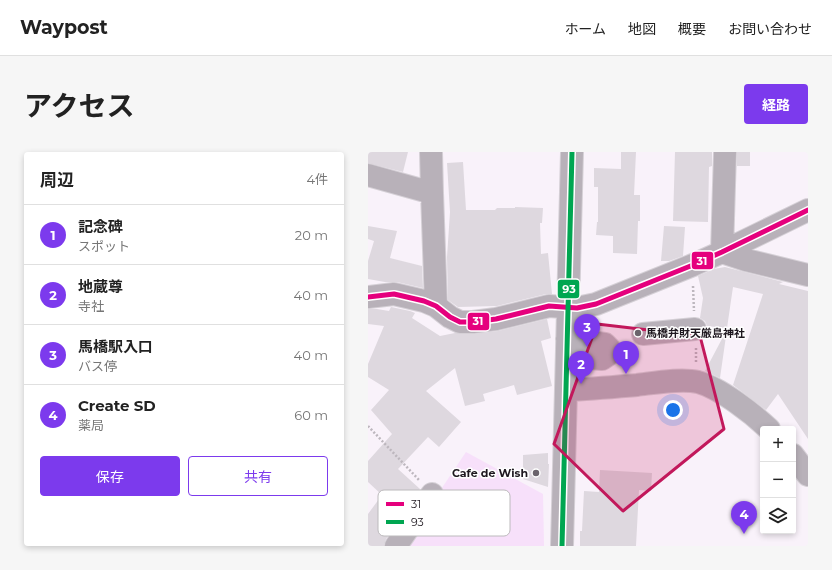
<!DOCTYPE html>
<html lang="ja">
<head>
<meta charset="utf-8">
<style>
	body { margin:0; font-family:Montserrat,"Noto Sans JP",sans-serif; background:#f6f6f6; color:#222 }
	.controls { position:absolute; right:12px; bottom:12px; display:grid; overflow:hidden; border-radius:4px; box-shadow:0 2px 6px #0003 }
	.controls button { width:36px; height:36px; display:grid; place-items:center; padding:0; border:0; border-bottom:1px solid #e0e0e0; background:#fff; color:#222; font:20px sans-serif }
	.you { position:absolute; left:305px; top:258px; width:14px; height:14px; margin:-10px; border:3px solid #fff; border-radius:50%; background:#1a73e8; box-shadow:0 0 0 6px #1a73e833 }
	.badge { display:grid; place-items:center; width:26px; height:26px; border-radius:50%; background:#7c3aed; color:#fff; font-size:13px; font-weight:700 }
	.pin { position:absolute; translate:-50% -33px; filter:drop-shadow(0 1px 2px #0008) }
	.pin::after { content:''; position:absolute; top:21px; width:14px; height:12px; background:inherit; clip-path:polygon(0 0,100% 0,50% 100%) }
	.list { margin:0; padding:0; list-style:none }
	h2 { display:flex; justify-content:space-between; align-items:center; height:52px; margin:0; padding:0 16px; font-size:17px }
	h2 small { font-size:13px; font-weight:400; color:#767676 }
	.list li { display:grid; grid-template-columns:26px 1fr auto; gap:12px; align-items:center; box-sizing:border-box; height:60px; padding:0 16px; border-top:1px solid #e0e0e0 }
	.list b { display:block; font-size:15px; white-space:nowrap }
	.list p { margin:0; font-size:13px; white-space:nowrap; color:#767676 }
	.list em { font-size:13px; font-style:normal; color:#767676 }
	.actions { display:flex; gap:8px; padding:12px 16px }
	.actions a { flex:1; padding:9px 0; border:1px solid #7c3aed; border-radius:4px; text-align:center; font-size:14px; color:#7c3aed }
	.actions .main { background:#7c3aed; color:#fff }
	.icon { flex:none; width:22px; height:22px; fill:none; stroke:currentColor; stroke-width:2; stroke-linecap:round; stroke-linejoin:round }
	.map { position:relative; flex:none; width:440px; height:394px; overflow:hidden; border-radius:4px }
	header { display:flex; align-items:center; gap:24px; box-sizing:border-box; height:56px; padding:0 20px; background:#fff; border-bottom:1px solid #e0e0e0 }
	header strong { font-size:19px }
	nav { display:flex; gap:22px; margin-inline-start:auto; font-size:14px }
	.intro { display:flex; align-items:center; justify-content:space-between; box-sizing:border-box; height:96px; padding:0 24px }
	h1 { margin:0; font-size:28px }
	.button { padding:10px 18px; border-radius:4px; background:#7c3aed; color:#fff; font-size:14px; font-weight:700 }
	main { display:flex; gap:24px; padding:0 24px }
	aside { flex:1; background:#fff; border-radius:4px; box-shadow:0 2px 6px #0003 }
	.map>svg:first-child { display:block }
</style>
</head>
<body>
<header>
<strong>Waypost</strong>
<nav><a>ホーム</a><a>地図</a><a>概要</a><a>お問い合わせ</a></nav>
</header>
<div class="intro"><h1>アクセス</h1><a class="button">経路</a></div>
<main>
<aside>
<h2>周辺<small>4件</small></h2>
<ul class="list">
<li><span class="badge">1</span><div><b>記念碑</b><p>スポット</p></div><em>20 m</em></li>
<li><span class="badge">2</span><div><b>地蔵尊</b><p>寺社</p></div><em>40 m</em></li>
<li><span class="badge">3</span><div><b>馬橋駅入口</b><p>バス停</p></div><em>40 m</em></li>
<li><span class="badge">4</span><div><b>Create SD</b><p>薬局</p></div><em>60 m</em></li>
</ul>
<div class="actions"><a class="main">保存</a><a>共有</a></div>
</aside>
<div class="map">
<svg width="440" height="394" viewBox="0 0 440 394">
	<rect width="100%" height="100%" fill="#f9f2fa"/>
	<path fill="#f7e0fa" d="M98 300 175 342 176 394H35Z"/>
	<path fill="#ded8df" d="M0 0H40L35 20 0 11Z
		M253 0H268L266 43H272V69H270L269 102 245 101V84L228 83 229 70H230V35H226V16L253 17Z
		M307 0H344V14L341 15 340 70 305 69Z
		M369 0H382V14H369Z
		M95 10 98 58H127L129 56H147V55L175 56 174 71H172L173 102 180 101 184 142H178L129 154 90 155 80 148 79 105 82 60 79 11Z
		M0 74 29 79 22 106 54 114 55 136 29 130H17L0 127V109L6 89 0 87Z
		M296 74 317 75 315 104 301 109H293Z
		M357 115 415 130 411 132 440 139V287L410 242 398 258 365 233 395 142 365 135 359 176 339 174 337 169 332 166 335 146 330 124 346 117Z
		M23 155 42 159 47 161 44 166 72 184 87 181 105 182 130 179 179 167 183 186 173 189 184 234 149 243 146 233 115 242 117 249 97 254 87 216 58 239 93 270 71 295 60 285 30 317 52 337 18 387 16 394H0V362L14 343 0 330V309L24 282 3 258 21 238 0 225V212L16 174 0 172V157H9L21 159Z
		M356 183 358 184 352 226 337 219Z
		M180 301V312H181L180 335 155 327V303Z
		M232 318 284 321 283 339 271 338 268 394H212V379H214L216 339 231 340Z"/>
	<g fill="none" stroke-linecap="round" stroke-linejoin="round">
		<g stroke="#d5d0d6" stroke-width="24">
			<path id="minor" d="M357 0 354 100 378 108 440 123
				M0 23 64 41 63 0
				M64 41 68 154
				M0 145 26 142 56 149 68 154 82 165 92 170H105L128 167 181 154 209 156 228 152 325 113 354 100 440 58
				M275 182 327 177
				M199 204 234 207 240 203 241 196 237 192 199 187
				M199 238C222 237 245 235 269 233 286 231 313 226 330 230 352 236 384 261 401 277
				M425 303 440 323
				M28 394 64 342
				M194 394 204 0"/>
		</g>
		<path stroke="#bdb7be" stroke-width="2.5" stroke-dasharray="2 2" stroke-linecap="butt" d="M325 134 326 159
			M328 196V211
			M0 274 52 329"/>
		<use href="#minor" stroke="#b8b1b9" stroke-width="22"/>
		<g stroke="#fff" stroke-width="8">
			<path id="bus-1" d="M0 145 26 142 56 149 68 154 82 165 92 170H105L128 167 181 154 209 156 228 152 325 113 354 100 440 58"/>
		</g>
		<g stroke="#fff" stroke-width="8">
			<path id="bus-2" d="M194 394 204 0"/>
		</g>
		<use href="#bus-1" stroke="#e5007d" stroke-width="5"/>
		<use href="#bus-2" stroke="#00a651" stroke-width="5"/>
	</g>
	<path fill="#c2185b" fill-opacity="0.2" stroke="#c2185b" stroke-width="3" stroke-linejoin="round" d="M229 172 332 184 356 277 255 359 186 292Z"/>
	<g fill="#6b646c" stroke="#fff" stroke-width="1.5">
		<circle cx="270" cy="181" r="4"/>
		<circle cx="168" cy="321" r="4"/>
	</g>
	<g text-anchor="middle" dominant-baseline="central" stroke-width="3" stroke-linejoin="round" paint-order="stroke">
		<g font-size="11" font-weight="bold" fill="#1e181f" stroke="#fff" text-anchor="start">
			<text x="278" y="181">馬橋弁財天厳島神社</text>
			<text x="160" y="321" text-anchor="end">Cafe de Wish</text>
		</g>
	</g>
	<rect x="10" y="338" width="132" height="46" rx="6" fill="#fff" stroke="#bcbabc" stroke-width="1"/>
	<rect x="18" y="350" width="18" height="4" fill="#e5007d"/>
	<rect x="18" y="368" width="18" height="4" fill="#00a651"/>
	<g font-size="11" fill="#1e181f">
		<text x="43" y="356">31</text>
		<text x="43" y="374">93</text>
	</g>
	<g stroke="#fff" stroke-width="1.5">
		<rect x="323" y="99" width="23" height="19" rx="4" fill="#e5007d"/>
		<rect x="189" y="127" width="23" height="20" rx="4" fill="#00a651"/>
		<rect x="99" y="160" width="23" height="19" rx="4" fill="#e5007d"/>
	</g>
	<g font-size="11" text-anchor="middle" font-weight="bold" fill="#fff">
		<text x="334" y="113">31</text>
		<text x="201" y="141">93</text>
		<text x="110" y="173">31</text>
	</g>
</svg>
<div class="controls">
<button>+</button>
<button>−</button>
<button><svg class="icon" aria-label="layers" viewBox="0 0 24 24"><path d="M12 4l9 5-9 5-9-5zM3 14l9 5 9-5"/></svg></button>
</div>
<div class="you"></div>
<div class="pin badge" style="left:258px;top:222px">1</div>
<div class="pin badge" style="left:213px;top:232px">2</div>
<div class="pin badge" style="left:219px;top:195px">3</div>
<div class="pin badge" style="left:376px;top:382px">4</div>
</div>
</main>
</body>
</html>
